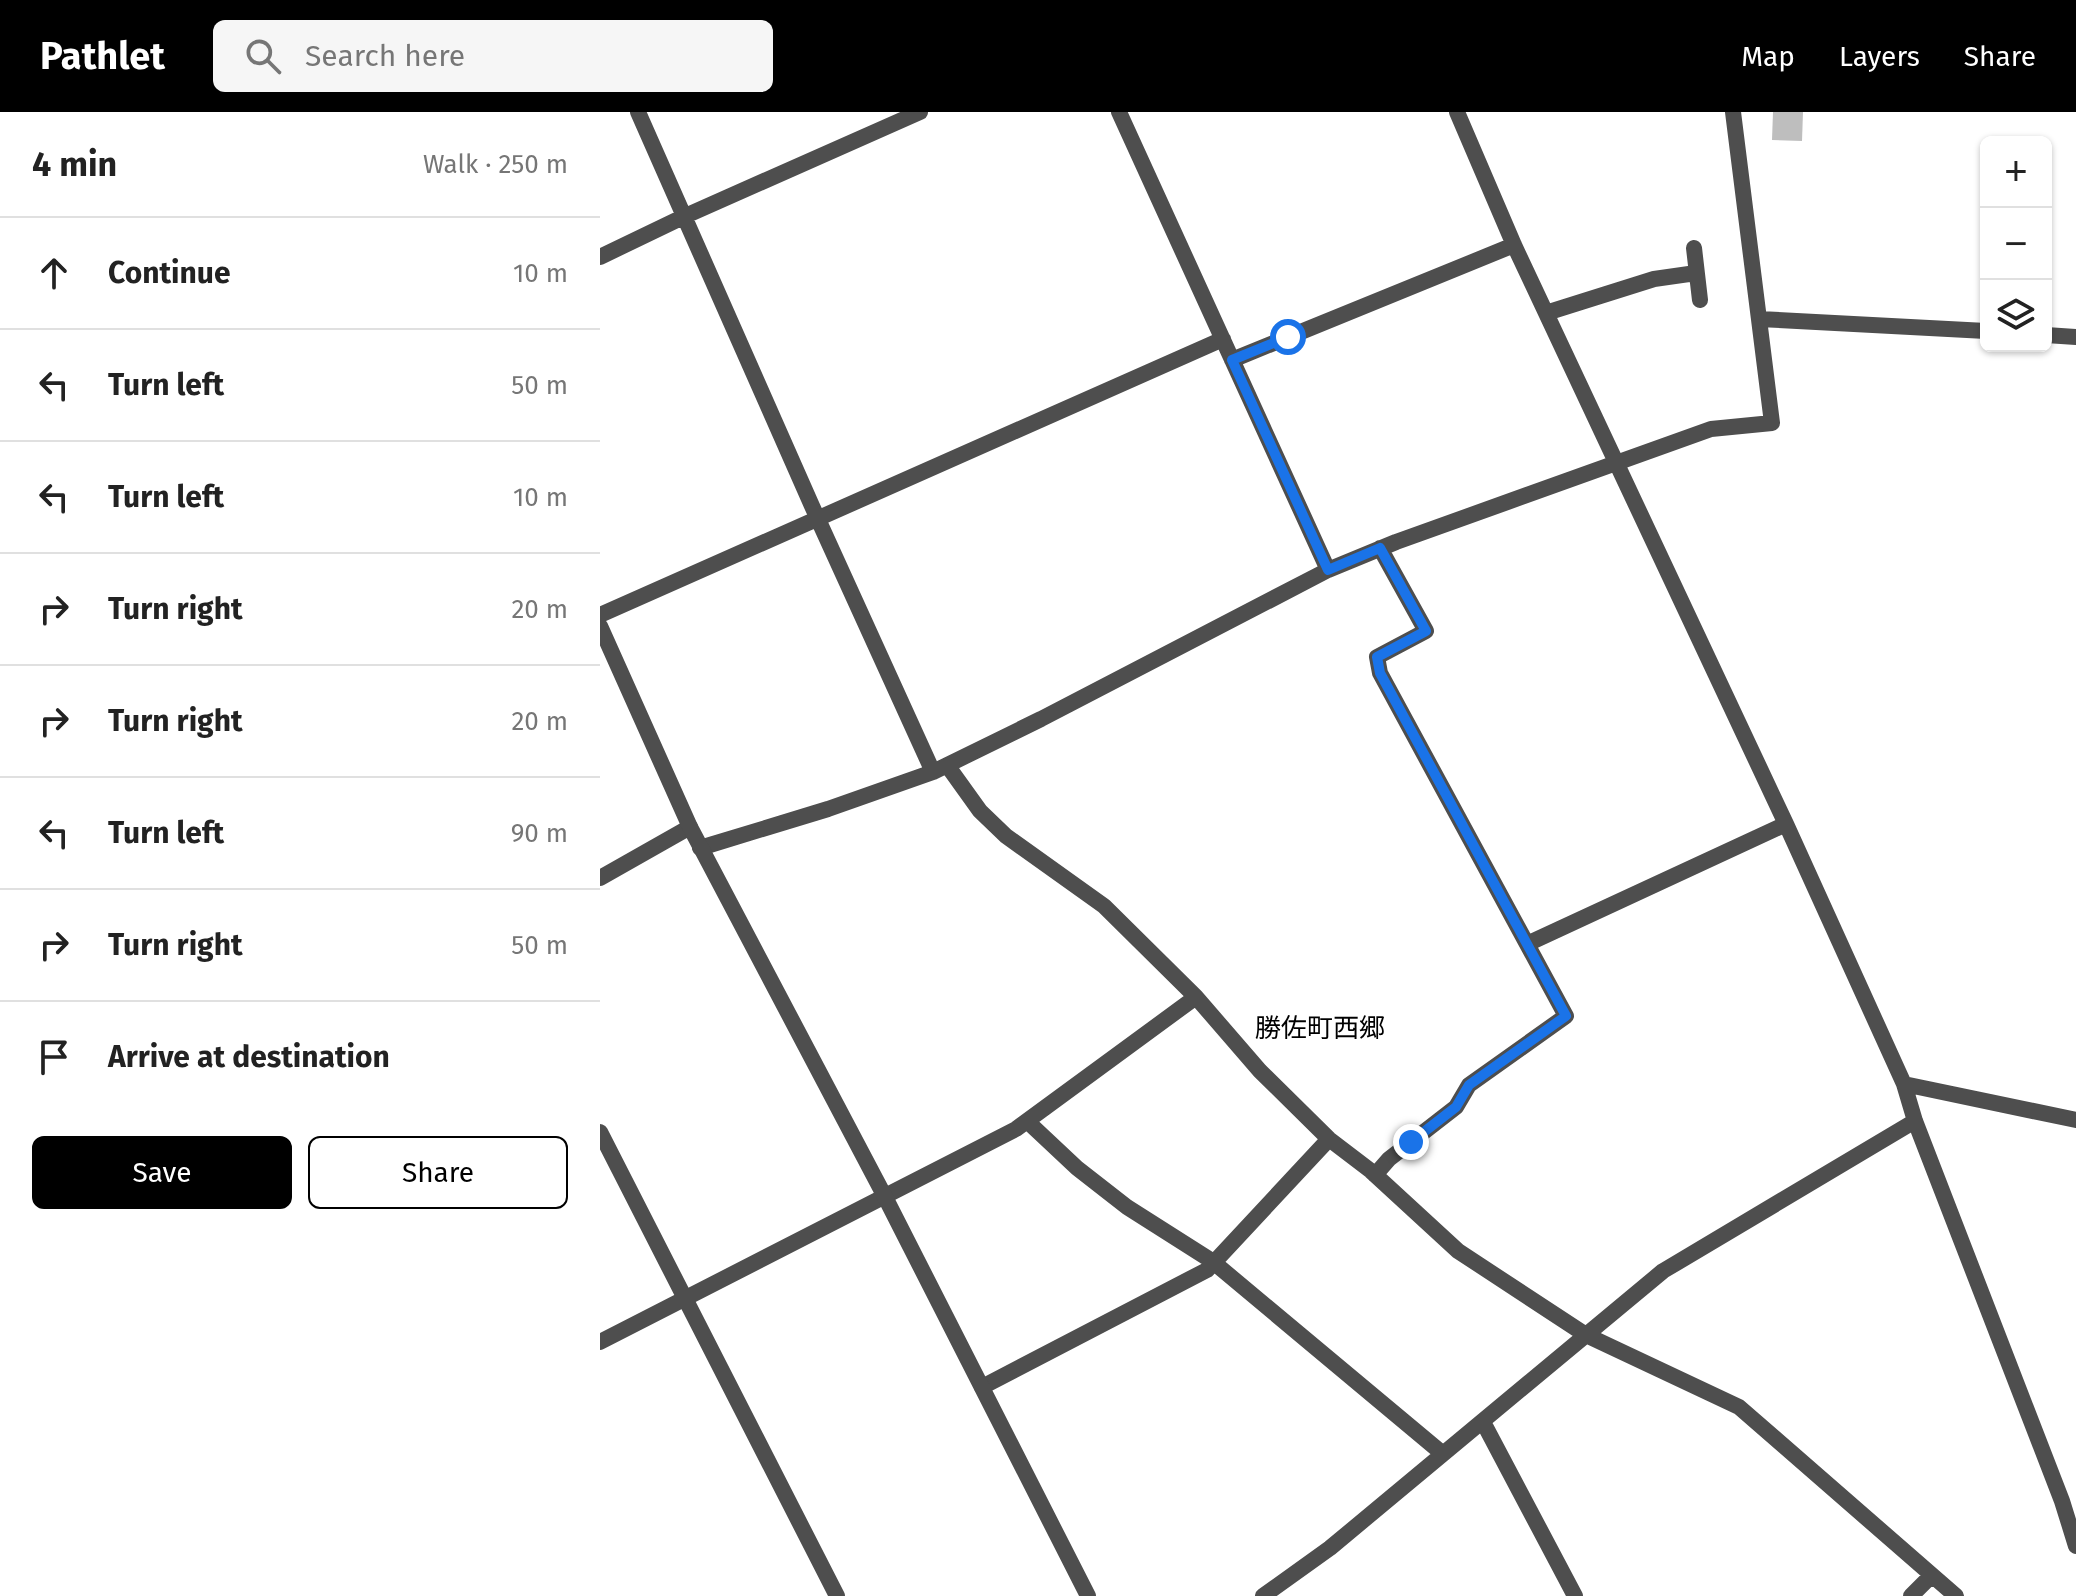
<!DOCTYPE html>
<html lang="en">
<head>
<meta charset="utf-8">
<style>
	body { margin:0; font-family:"Fira Sans","Noto Sans JP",sans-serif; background:#f6f6f6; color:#222 }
	.controls { position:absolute; right:24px; top:24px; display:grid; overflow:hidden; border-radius:12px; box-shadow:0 2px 6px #0004 }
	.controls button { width:72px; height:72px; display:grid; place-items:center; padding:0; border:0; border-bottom:2px solid #e0e0e0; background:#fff; color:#222; font:40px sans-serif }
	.stop { position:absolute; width:24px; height:24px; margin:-18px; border:6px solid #1a73e8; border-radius:50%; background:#fff }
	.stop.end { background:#1a73e8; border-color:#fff; box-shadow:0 2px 8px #0008 }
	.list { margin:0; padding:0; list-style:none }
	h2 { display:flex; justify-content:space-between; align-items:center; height:104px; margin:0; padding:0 32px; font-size:34px }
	h2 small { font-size:26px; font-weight:400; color:#767676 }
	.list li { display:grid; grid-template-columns:52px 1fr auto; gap:24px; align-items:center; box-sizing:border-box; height:112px; padding:0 32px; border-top:2px solid #e0e0e0 }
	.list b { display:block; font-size:30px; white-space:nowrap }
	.list em { font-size:26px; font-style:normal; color:#767676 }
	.actions { display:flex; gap:16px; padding:24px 32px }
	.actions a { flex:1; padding:18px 0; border:2px solid #000; border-radius:12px; text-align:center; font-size:28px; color:#000 }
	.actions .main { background:#000; color:#fff }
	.icon { flex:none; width:44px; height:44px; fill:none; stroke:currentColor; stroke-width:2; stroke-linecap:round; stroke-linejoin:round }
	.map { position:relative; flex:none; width:1476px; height:1484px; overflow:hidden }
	header { display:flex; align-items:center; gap:48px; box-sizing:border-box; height:112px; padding:0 40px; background:#000; color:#fff }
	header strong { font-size:38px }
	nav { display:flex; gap:44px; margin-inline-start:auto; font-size:28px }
	.search { width:560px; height:72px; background:#f6f6f6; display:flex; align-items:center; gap:20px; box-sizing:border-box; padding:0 28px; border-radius:12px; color:#767676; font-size:30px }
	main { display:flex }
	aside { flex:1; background:#fff }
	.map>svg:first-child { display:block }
</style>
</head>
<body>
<header>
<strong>Pathlet</strong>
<div class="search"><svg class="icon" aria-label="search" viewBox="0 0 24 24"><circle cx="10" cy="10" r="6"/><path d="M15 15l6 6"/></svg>Search here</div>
<nav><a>Map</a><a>Layers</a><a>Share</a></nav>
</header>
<main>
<aside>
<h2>4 min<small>Walk · 250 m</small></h2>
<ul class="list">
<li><svg class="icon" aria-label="ahead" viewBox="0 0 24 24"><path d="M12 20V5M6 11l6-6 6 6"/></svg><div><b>Continue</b></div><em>10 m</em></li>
<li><svg class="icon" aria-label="left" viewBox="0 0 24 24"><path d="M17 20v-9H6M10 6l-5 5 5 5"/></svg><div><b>Turn left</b></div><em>50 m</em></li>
<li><svg class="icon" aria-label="left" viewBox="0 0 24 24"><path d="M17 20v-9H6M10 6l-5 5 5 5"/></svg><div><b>Turn left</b></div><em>10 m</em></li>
<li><svg class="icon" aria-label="right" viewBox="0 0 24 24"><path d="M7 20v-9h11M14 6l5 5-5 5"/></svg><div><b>Turn right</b></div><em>20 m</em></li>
<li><svg class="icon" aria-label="right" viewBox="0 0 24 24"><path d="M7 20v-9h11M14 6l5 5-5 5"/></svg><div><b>Turn right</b></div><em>20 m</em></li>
<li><svg class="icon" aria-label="left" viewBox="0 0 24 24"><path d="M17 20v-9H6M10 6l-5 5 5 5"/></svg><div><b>Turn left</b></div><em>90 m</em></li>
<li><svg class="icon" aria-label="right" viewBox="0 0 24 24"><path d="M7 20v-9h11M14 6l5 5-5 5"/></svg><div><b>Turn right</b></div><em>50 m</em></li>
<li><svg class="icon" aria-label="arrive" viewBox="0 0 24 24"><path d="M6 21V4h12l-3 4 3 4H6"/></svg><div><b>Arrive at destination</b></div></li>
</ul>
<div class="actions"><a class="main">Save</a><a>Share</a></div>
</aside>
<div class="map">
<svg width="1476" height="1484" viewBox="0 0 1476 1484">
	<rect width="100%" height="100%" fill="#fff"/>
	<path fill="#bebebe" d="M1173 0H1203L1202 29 1172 28Z"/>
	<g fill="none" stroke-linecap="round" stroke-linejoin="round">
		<path stroke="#4e4e4e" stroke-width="16" d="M38 0 212 394 333 660
			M519 0 728 458
			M857 0 914 133 1186 712 1304 972 1315 1009 1462 1389 1476 1434
			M1094 136 1100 188
			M0 145 83 105 320 0
			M946 201 1054 167 1096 161
			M1159 207 1386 219
			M1446 223 1476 225
			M632 248 914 133
			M0 503 623 227
			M347 653 380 699 406 724 504 794 596 885 660 959 729 1027 771 1059 858 1139 986 1223 1139 1295 1356 1484
			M100 736 228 697 333 660 441 607 728 458 796 430 1111 317 1172 311 1133 0
			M0 766 90 715
			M927 832 1186 712
			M1304 972 1476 1008
			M428 1010 477 1056 527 1095 612 1149 843 1342
			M0 1020 237 1484
			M775 1063 789 1047 856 995 869 973 966 904 780 561 777 545 826 519 780 436
			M0 1230 416 1017 596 885
			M382 1275 607 1158 729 1027
			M883 1310 975 1484
			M663 1484 730 1436 1063 1159 1315 1009
			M1311 1484 1331 1464"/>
		<path stroke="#4e4e4e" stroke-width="16" d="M0 514 90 715 284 1083 488 1484"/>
	</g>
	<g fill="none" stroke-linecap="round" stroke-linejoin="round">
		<path stroke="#1a73e8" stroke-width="10" d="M688 225 632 248 728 458 780 436 826 519 777 545 780 561 966 904 869 973 856 995 811 1030"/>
	</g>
	<g text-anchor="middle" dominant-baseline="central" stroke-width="6" stroke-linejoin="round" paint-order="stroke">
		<g font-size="26" fill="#000" stroke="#fff">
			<text x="720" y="916">勝佐町西郷</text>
		</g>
	</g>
</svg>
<div class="controls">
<button>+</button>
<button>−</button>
<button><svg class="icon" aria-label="layers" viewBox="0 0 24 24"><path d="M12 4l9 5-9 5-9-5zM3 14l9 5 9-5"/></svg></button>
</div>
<div class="stop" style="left:688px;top:225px"></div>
<div class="stop end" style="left:811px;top:1030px"></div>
</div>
</main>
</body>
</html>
